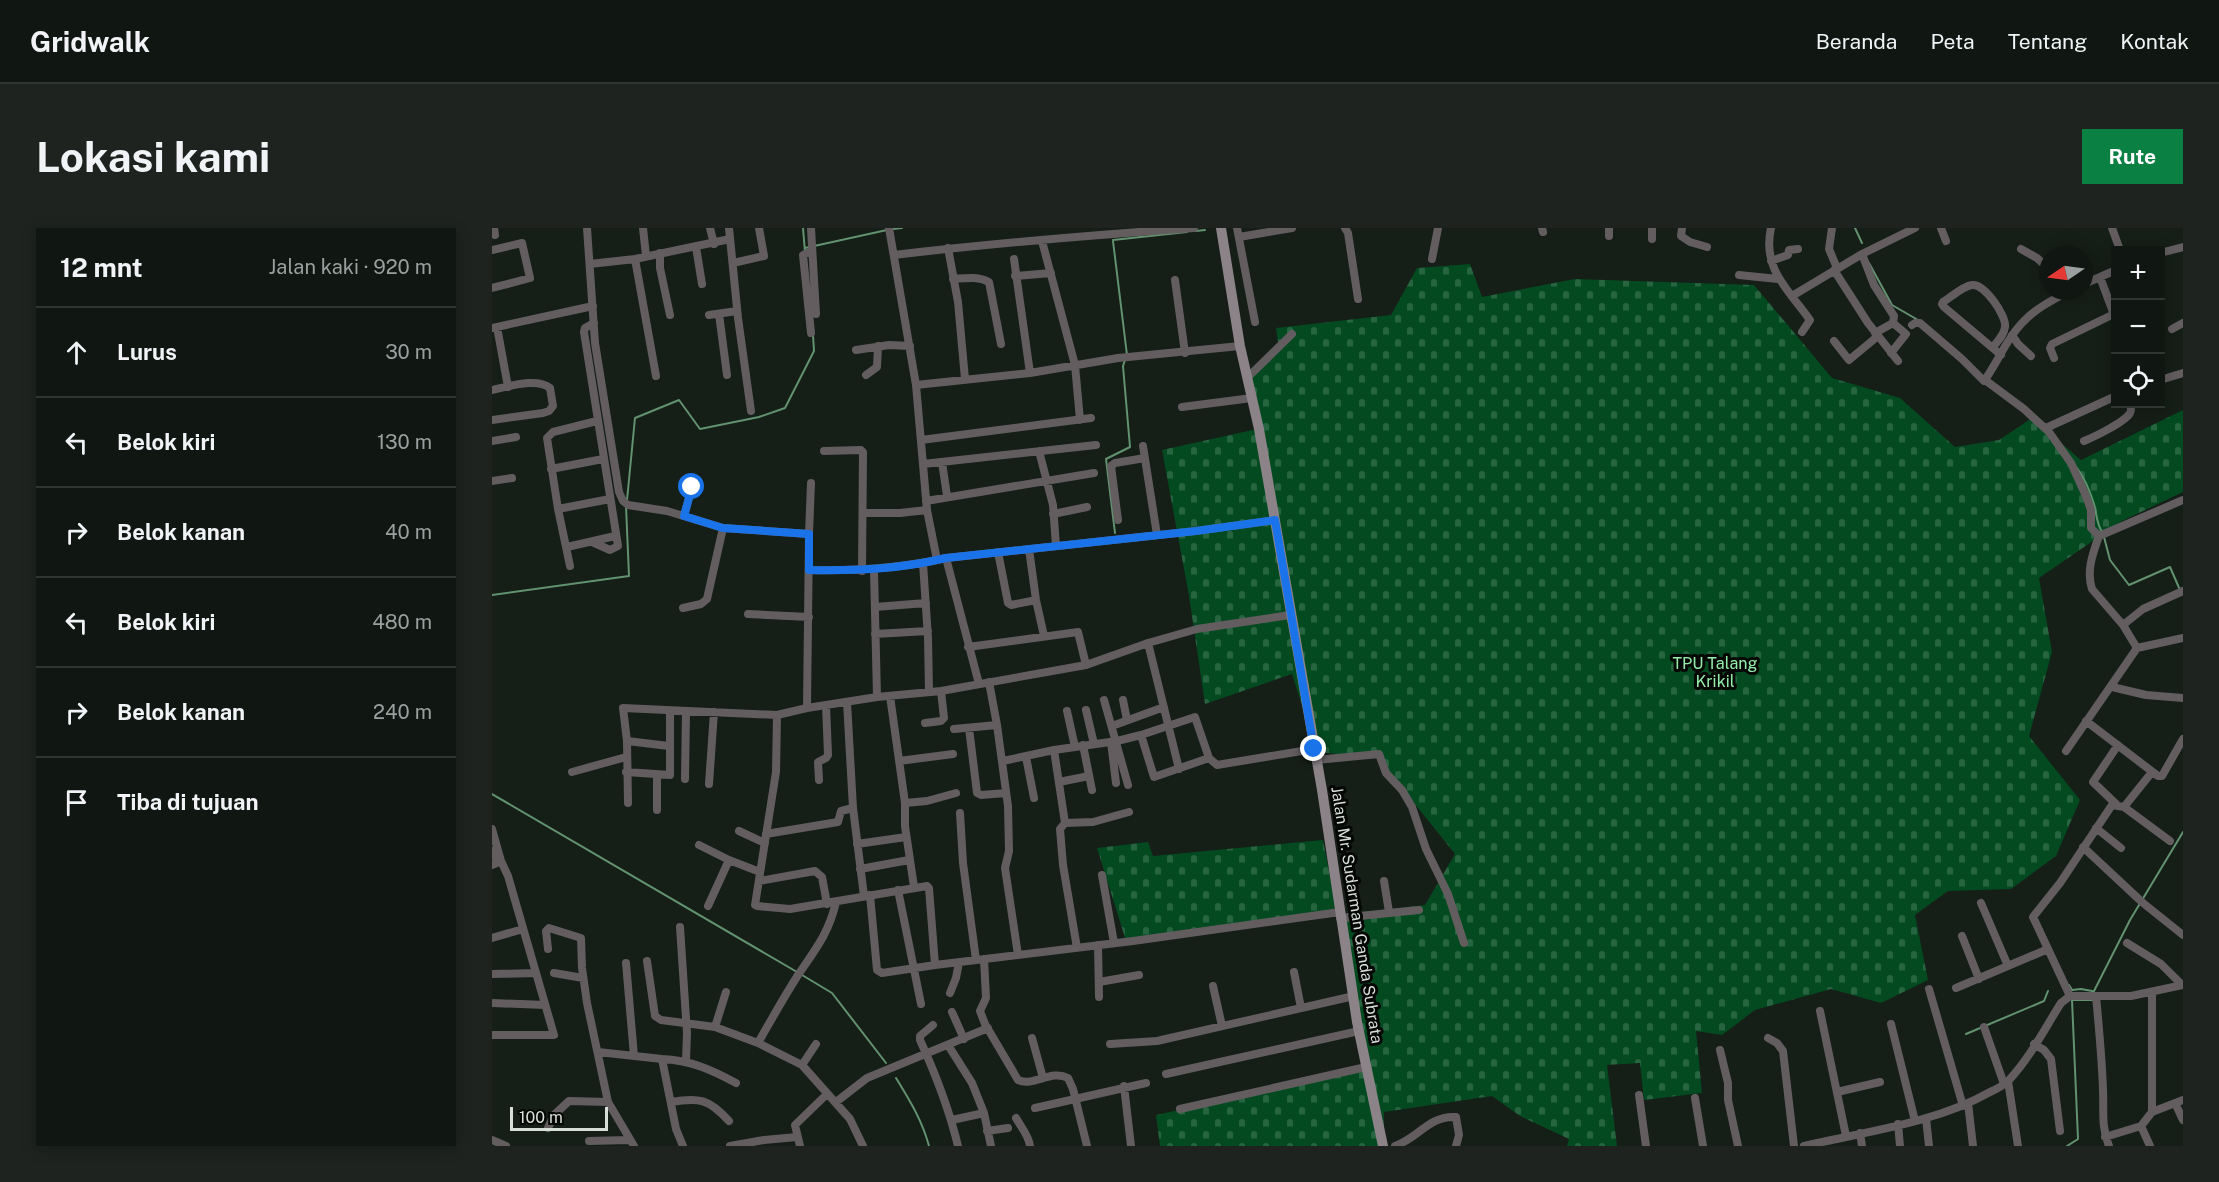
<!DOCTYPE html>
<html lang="id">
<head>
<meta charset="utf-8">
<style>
	body { margin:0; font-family:"Public Sans",sans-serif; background:#1e231f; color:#f1f3f6 }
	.controls { position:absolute; right:18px; top:18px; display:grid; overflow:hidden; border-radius:0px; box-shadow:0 3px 15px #0003 }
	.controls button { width:54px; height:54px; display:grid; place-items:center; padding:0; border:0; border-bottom:2px solid #303531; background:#101611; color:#f1f3f6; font:30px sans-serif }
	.compass { position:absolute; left:1547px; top:18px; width:54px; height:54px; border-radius:50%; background:#101611; box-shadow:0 3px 15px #0003; rotate:257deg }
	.scale { position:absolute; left:18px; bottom:15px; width:98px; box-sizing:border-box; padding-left:6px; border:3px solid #d8ded9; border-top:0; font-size:16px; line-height:21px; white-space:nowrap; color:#d8ded9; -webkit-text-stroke:4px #050705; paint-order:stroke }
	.stop { position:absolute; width:18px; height:18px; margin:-14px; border:4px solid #1a73e8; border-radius:50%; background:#fff }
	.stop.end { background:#1a73e8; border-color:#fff; box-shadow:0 2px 6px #0008 }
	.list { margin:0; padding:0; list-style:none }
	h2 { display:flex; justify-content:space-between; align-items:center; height:78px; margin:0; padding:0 24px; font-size:26px }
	h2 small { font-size:20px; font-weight:400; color:#9c9f9f }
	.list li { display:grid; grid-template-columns:39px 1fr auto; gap:18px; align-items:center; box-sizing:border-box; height:90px; padding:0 24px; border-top:2px solid #303531 }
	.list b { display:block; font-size:22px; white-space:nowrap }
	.list em { font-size:20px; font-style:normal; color:#9c9f9f }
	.icon { flex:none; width:33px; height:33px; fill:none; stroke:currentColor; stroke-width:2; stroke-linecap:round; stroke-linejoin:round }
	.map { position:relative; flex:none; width:1691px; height:918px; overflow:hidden; border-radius:0px }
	header { display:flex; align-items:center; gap:36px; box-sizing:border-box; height:84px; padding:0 30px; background:#101611; border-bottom:2px solid #303531 }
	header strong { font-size:28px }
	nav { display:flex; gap:33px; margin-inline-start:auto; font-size:21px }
	.intro { display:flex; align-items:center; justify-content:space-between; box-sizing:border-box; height:144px; padding:0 36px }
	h1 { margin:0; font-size:42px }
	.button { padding:15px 27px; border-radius:0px; background:#0b8043; color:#fff; font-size:21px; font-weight:700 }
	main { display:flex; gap:36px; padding:0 36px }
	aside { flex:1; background:#101611; border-radius:0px; box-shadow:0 3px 15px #0003 }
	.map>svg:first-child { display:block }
</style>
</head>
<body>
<header>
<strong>Gridwalk</strong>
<nav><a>Beranda</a><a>Peta</a><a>Tentang</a><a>Kontak</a></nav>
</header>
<div class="intro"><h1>Lokasi kami</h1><a class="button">Rute</a></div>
<main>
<aside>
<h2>12 mnt<small>Jalan kaki · 920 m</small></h2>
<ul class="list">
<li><svg class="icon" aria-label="ahead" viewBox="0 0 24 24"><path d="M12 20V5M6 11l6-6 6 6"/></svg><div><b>Lurus</b></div><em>30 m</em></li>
<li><svg class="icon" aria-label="left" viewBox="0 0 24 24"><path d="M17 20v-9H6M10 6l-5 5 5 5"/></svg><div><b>Belok kiri</b></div><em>130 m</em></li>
<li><svg class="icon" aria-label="right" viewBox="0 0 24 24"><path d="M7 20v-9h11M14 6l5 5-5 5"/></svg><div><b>Belok kanan</b></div><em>40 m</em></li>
<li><svg class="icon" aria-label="left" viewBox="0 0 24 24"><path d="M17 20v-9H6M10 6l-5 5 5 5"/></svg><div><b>Belok kiri</b></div><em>480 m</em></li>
<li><svg class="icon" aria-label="right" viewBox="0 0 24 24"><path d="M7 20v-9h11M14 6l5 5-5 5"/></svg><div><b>Belok kanan</b></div><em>240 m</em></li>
<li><svg class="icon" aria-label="arrive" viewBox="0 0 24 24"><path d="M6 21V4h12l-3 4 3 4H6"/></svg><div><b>Tiba di tujuan</b></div></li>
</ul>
</aside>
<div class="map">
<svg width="1691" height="918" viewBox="0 0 1691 918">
	<defs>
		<pattern id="cemetery-stones" width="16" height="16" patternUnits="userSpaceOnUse" patternTransform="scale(1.5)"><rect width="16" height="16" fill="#034a20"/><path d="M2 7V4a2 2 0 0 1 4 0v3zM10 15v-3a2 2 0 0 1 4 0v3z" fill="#276440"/></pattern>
	</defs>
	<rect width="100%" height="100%" fill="#151e17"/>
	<path fill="url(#cemetery-stones)" d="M978 36 990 69 1083 51 1262 57 1340 150 1408 170 1463 219 1507 212 1540 190 1589 232 1691 182V264L1630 293 1547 350 1560 424 1537 508 1588 572 1564 628 1519 661 1456 663 1423 687 1436 752 1389 775 1339 761 1263 782 1230 807 1204 803 1210 865 1152 872 1148 835 1115 837 1125 918H1075L1077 911 1028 888 1000 868 892 884 891 918H668L664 887 876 840 853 686 933 677 963 626 886 530 825 524 800 446 713 476 697 368 670 222 765 201 759 150 787 120 784 100 899 87 925 40Z
		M831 612 845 684 634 713 605 620 656 614 661 628Z"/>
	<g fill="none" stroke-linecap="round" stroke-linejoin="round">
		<path stroke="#629270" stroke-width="2" d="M311 0 313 24
			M1363 0 1370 15
			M401 1 410 0
			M704 3 713 2
			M621 12 695 4
			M621 13 635 127
			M313 20 395 2
			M1377 35 1400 77 1426 92
			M1585 240C1593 251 1598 263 1602 276 1605 286 1604 294 1610 304
			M135 272 143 190 187 172 208 201 267 189 293 180 322 123 321 107
			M623 305 614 231 638 219 631 138 633 132
			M1612 309 1618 332 1637 357 1678 339 1688 362
			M0 367 137 348 134 278
			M0 566 305 744
			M310 747 340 765 394 835
			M1577 757 1580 762 1589 761 1600 763
			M1601 765 1638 692 1691 604
			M1474 806 1552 773 1556 763
			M404 850C418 873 430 892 437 918
			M1575 918 1586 911 1580 772H1602V770"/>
		<path stroke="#635d60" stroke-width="8" d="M2 0 3 7
			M95 0 103 115 127 264 131 273 136 277 175 283 231 300 317 306
			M151 0 154 28
			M218 0 222 16
			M237 0 246 90 259 183
			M319 0 324 86
			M745 0 763 94
			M853 0 856 5 866 71
			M1050 0 1051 4
			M1190 0 1189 8 1198 14 1215 19
			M1279 0C1270 41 1296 61 1318 92L1310 104
			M1340 0 1337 21 1345 40
			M1449 0 1454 13
			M1620 0 1628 22
			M1117 8V0
			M747 9 800 0
			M1160 11V0
			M550 13 583 137 588 192
			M204 19 210 56
			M456 20 466 74 473 151
			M1529 21 1545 30 1556 40
			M0 22 30 15 38 50 0 60
			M168 25V40L178 87
			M1668 25 1691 19
			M1370 26 1382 57 1402 88 1401 95
			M402 27C502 15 602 7 702 0
			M143 31 164 148
			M522 31 538 145
			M940 31 946 0
			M1279 33 1296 27 1297 22 1306 21
			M241 35 272 28 267 0
			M98 36 143 31 238 11
			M1342 42 1376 95 1406 133
			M1247 47 1286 51
			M523 48 559 45
			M1608 49 1624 92
			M461 51C474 50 486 48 497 54L509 116
			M683 52 693 125
			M1592 56 1624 42
			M1300 68 1370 26 1423 0
			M227 86 235 147
			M217 87 245 83
			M1420 97 1423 95H1428L1470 131 1492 153C1506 134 1514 111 1531 94 1544 80 1561 72 1577 63
			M5 99 16 159
			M0 100 101 78
			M1680 101 1691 95
			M319 105 311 27 319 23
			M1383 105 1401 95
			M1520 107 1526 116 1539 128
			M1342 113 1357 132 1386 108
			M1501 119C1506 113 1512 107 1513 99 1515 88 1492 55 1480 57 1471 58 1459 69 1451 74L1450 76 1452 79 1509 127
			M364 122 397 117 418 118
			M1399 125 1414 106 1401 95
			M1562 130 1558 120 1560 116 1622 86
			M374 147 385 139 386 118
			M755 150 800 106
			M1493 152 1532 181 1557 204 1579 235 1594 268 1599 282V300L1607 308
			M1668 152 1691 145
			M424 157 538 145 626 130 748 118
			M0 162C16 159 44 149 58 160L61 178 57 183 51 185 0 192
			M690 179 760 170
			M1554 200 1624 168
			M429 212 599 190
			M0 213 24 209
			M1592 213C1602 209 1633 194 1638 185 1640 182 1639 179 1638 176
			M651 218 665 307
			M332 223 369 222 371 224 370 343
			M547 223 561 277 564 318
			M450 234 455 268
			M431 236 604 217
			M59 241 111 231
			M0 253 20 250
			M434 273 602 245
			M66 281 118 271
			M435 282 445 332
			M371 285H408L435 282 424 157 397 0
			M561 286 595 279
			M192 288 200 259
			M626 292 619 238 623 235 653 230
			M1607 308 1691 272
			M100 314 118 322 126 318 92 104 93 100 102 95
			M75 319 123 308
			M537 321 544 372 552 408
			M506 324 516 375 519 377 544 372
			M454 330 487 456
			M431 335 436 410 437 464
			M78 338 66 281 55 210 61 204 105 193
			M317 342C364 343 408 341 454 330L704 303 783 292
			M382 342 385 469
			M383 379 434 375
			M191 380 209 376 215 371 231 300
			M256 386 317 389
			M1631 397 1651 381 1691 363
			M383 406 436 403
			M656 415 687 541
			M476 419 586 404 594 437
			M1645 420 1691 410
			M497 454 505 497 516 578 517 623 513 640 526 727
			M1620 459 1654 467 1691 470
			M398 468 413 575V598L422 659
			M612 472 636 557
			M631 472 635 492
			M355 474 361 580 372 668
			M315 480 317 306 319 255
			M594 482 602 516
			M575 483 583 519
			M285 487 284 544 263 677 265 678 298 681 435 658 437 660 443 737
			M1594 493 1666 548H1670L1691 511
			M433 495 449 493 452 490 449 463
			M620 498 672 479
			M477 500 485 565 489 567 514 565
			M462 501 505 497
			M649 507 662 549 717 530
			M135 513 177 518
			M619 514 624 555
			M591 517 600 562
			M562 522 573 595 568 601 571 637 585 720
			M1574 523 1645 420 1631 397 1600 361C1594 343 1601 325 1607 308
			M534 529 542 570
			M824 532 887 526 894 545 910 562 920 579 934 621 956 666 972 715
			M407 533 461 526
			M511 533 562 522 625 513 649 507 703 489 717 530 725 537 822 521
			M80 544 134 529
			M134 544 178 547V483
			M165 547V582
			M193 551 194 483
			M327 552 326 534 334 530 336 527 334 477
			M567 554 597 548
			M217 556 222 484
			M136 575 135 513 131 480 285 487 315 480 385 469 449 463 594 437 656 415 705 401 798 387
			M413 575 435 573 464 565
			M1624 576 1601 554 1626 517
			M1632 579 1660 544
			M468 585 471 635 484 732
			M573 595 601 594 637 584
			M1604 600 1629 620
			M0 601 9 633
			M247 603 273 615
			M274 606 346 594 349 583 361 580
			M365 616 414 609
			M207 617 237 632 268 644
			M1591 619 1651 675 1691 707
			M0 623 6 634
			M0 637 9 633 16 648 62 807H0
			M368 641 417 632
			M610 647 622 715
			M267 653 323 643 330 649 335 676
			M892 653 897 684
			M406 662 429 776
			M378 667 385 742 390 745 443 737 641 713 848 684
			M1489 675 1516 738
			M216 678 237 632
			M848 690 927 682
			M188 699 195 805 194 833
			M1470 708 1487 751
			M0 710 31 701
			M1635 715 1669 736 1690 757
			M606 717 607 769
			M56 721 54 703 57 700 89 710 90 740 95 775 116 874 142 918
			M492 731 494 770 488 783 493 796 526 852C542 859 559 841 576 850L581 861 595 918
			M155 733 163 788 169 792 223 799 266 815 310 837 358 891 371 918
			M134 735 142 828
			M802 744 809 780
			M62 745 91 750
			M0 746 44 745
			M607 754 647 747
			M721 758 730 798
			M1464 760 1556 721
			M1437 761 1471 878
			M1660 764V884L1691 872
			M458 765 464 750 467 734
			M1578 768 1541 689 1568 655 1620 577 1632 579 1678 613
			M1604 768C1607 800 1610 831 1611 862 1612 882 1609 899 1617 918
			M0 775 53 777
			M1328 783 1354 908
			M460 784 472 811
			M1399 796 1423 893
			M441 797 428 808V812C444 847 457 881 466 918
			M223 799 234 764
			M1492 799 1512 856
			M540 810 551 850
			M1276 810 1285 815 1291 823 1302 918
			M266 815C279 792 292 769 306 747 323 722 337 705 344 674
			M618 816 665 813 862 768
			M1542 816 1552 822 1559 831 1568 903
			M456 817 480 855 492 885 499 918
			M1228 822 1236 855V872L1246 918
			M106 824 170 831 184 901 191 918
			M170 831C198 832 220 842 244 855
			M310 837 324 816
			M674 846 867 803
			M1516 853 1526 918
			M632 858 639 918
			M1345 864 1388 854
			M1147 867 1154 918
			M1203 870 1211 918
			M179 874C207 869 217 871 237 893
			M344 874 375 850 496 800
			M1476 875 1481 918
			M1683 875 1691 892
			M543 880 654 855
			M688 881 874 839
			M524 890C529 899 537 908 538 918
			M1434 890 1437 918
			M460 892 492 885
			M1406 896 1408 918
			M1649 898 1658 918
			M56 900 62 887 77 873 116 874
			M495 903 516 900
			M1368 905 1370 918
			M1613 909 1649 898 1660 884
			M0 912 14 918
			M97 913 137 912
			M238 918 272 912 305 909
			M308 918 303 897 335 866
			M903 918C926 910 938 887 964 889L967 907 964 918
			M1312 918C1372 904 1444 895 1498 864 1505 861 1512 857 1517 852 1538 830 1553 800 1569 775L1578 768H1639L1691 757"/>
		<path stroke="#8c8388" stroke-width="10" d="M729 0 748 118 767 201 830 562 865 794 891 918"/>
	</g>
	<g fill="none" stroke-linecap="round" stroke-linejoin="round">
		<path stroke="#1a73e8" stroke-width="8" d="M200 259 192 288 231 300 317 306V342C365 343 407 341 454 330L704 303 783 292 822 521"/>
	</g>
	<g text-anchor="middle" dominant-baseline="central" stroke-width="6" stroke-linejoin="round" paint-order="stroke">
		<g font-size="16" fill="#94eea9" stroke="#050705">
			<text x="1223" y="435">TPU Talang<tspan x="1223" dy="18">Krikil</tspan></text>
		</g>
		<g font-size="16" fill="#d8ded9" stroke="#050705">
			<text transform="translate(865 687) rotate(81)">Jalan Mr. Sudarman Ganda Subrata</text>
		</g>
	</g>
</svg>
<div class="controls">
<button>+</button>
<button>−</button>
<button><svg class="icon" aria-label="locate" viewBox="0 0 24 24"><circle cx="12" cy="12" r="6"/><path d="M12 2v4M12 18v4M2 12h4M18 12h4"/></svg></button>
</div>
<svg class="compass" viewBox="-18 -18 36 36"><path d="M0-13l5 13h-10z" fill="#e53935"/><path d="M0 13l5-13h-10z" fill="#9c9f9f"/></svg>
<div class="scale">100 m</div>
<div class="stop" style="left:200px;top:259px"></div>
<div class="stop end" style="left:822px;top:521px"></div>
</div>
</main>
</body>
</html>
